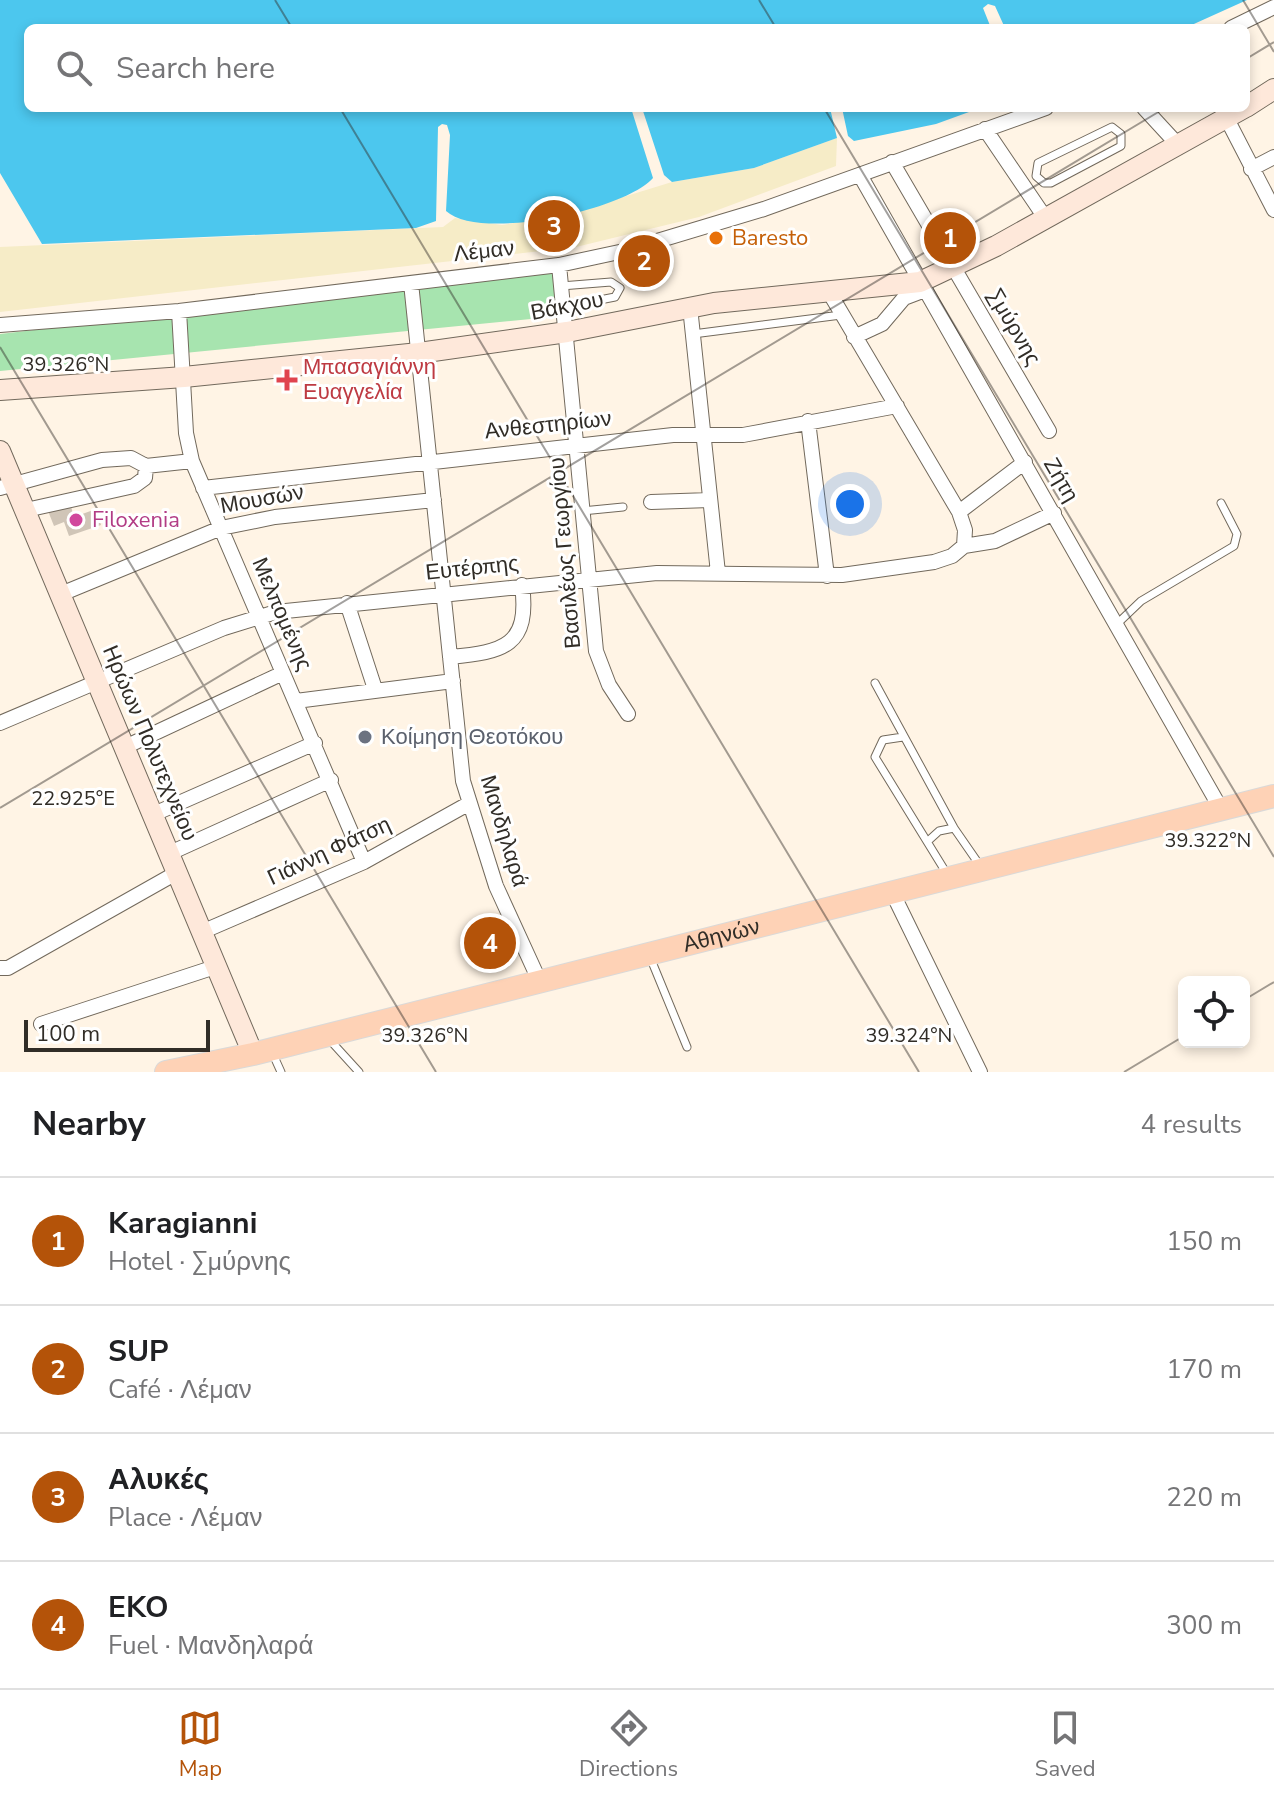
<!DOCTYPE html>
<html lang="en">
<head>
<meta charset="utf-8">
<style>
	body { margin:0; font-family:"Nunito Sans",sans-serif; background:#f6f6f6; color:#202124 }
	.controls { position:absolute; right:24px; bottom:24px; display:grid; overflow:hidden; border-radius:12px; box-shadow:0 4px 12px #0003 }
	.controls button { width:72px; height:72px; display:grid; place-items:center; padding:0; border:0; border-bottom:2px solid #e0e0e0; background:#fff; color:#202124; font:40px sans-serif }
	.scale { position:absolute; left:24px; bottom:20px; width:186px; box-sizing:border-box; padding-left:8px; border:4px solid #312d27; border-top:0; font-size:22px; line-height:28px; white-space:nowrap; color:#312d27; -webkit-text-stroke:6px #fff; paint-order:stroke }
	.you { position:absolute; left:850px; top:504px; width:28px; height:28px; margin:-20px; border:6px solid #fff; border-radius:50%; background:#1a73e8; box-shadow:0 0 0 12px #1a73e833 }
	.badge { display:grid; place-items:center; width:52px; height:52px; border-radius:50%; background:#b45309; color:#fff; font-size:26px; font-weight:700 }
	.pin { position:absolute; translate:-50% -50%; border:4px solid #fff; box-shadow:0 2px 8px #0006 }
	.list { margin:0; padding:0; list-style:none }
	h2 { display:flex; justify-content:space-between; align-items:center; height:104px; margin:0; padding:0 32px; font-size:34px }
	h2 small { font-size:26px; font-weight:400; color:#757577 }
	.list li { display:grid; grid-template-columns:52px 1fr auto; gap:24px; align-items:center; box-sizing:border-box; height:128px; padding:0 32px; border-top:2px solid #e0e0e0 }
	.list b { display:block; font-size:30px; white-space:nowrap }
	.list p { margin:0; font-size:26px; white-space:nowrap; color:#757577 }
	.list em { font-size:26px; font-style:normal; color:#757577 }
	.icon { flex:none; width:44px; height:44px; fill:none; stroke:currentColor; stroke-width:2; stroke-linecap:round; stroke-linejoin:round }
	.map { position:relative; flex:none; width:1274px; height:1072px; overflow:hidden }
	.search { position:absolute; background:#fff; box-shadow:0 4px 12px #0003; left:24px; right:24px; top:24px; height:88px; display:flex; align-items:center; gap:20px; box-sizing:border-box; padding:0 28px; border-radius:12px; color:#757577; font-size:30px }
	.sheet { height:616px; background:#fff }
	nav { display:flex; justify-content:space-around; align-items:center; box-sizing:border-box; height:112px; border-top:2px solid #e0e0e0; background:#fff; font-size:22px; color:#757577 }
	nav a { display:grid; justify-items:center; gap:4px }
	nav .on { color:#b45309 }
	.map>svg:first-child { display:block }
</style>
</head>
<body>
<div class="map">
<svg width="1274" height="1072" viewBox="0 0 1274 1072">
	<rect width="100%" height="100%" fill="#fff4e5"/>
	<path fill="#a7e4af" d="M556 269 561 316 0 371V334Z"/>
	<path fill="#f6ecc7" d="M837 138 836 166 699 217 576 247 0 312V247L443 227 455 218 502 225 568 214 672 182 754 168Z"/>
	<path fill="#4cc7ee" d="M0 0H1247L1185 28H1005L995 6 988 4 983 8 991 28H28V108H631L653 178C625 210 480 242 446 211L450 135 447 125 442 124 438 127 436 221 416 228 42 244 0 173Z
		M642 108H830L837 138 754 168 672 182 664 175Z
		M842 108H980L936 124 854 141 848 136Z"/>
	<path fill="#d0c5b7" d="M70 503 74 517 96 509 101 525 69 536 64 522 54 526 48 511Z
		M493 921 497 938 504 936 507 948 482 955 478 943 484 941 480 924Z"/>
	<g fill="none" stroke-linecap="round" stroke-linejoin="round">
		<g stroke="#72695c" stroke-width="9">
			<path id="lane" d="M1112 127 1121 134V146L1051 183H1044L1036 176 1038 163Z
				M561 286 611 282 620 288 615 297 564 307
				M693 334 841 315
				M582 511 623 507
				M1118 623 1141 601 1234 546 1237 534 1221 503
				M875 683 954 828 981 867
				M903 737 883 740 875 757 947 874
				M928 841 939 831 954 828
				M650 957 687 1047
				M328 1038 359 1072
				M272 1052 281 1072"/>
		</g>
		<g stroke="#72695c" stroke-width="16">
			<path id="street" d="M1231 28 1274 7
				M1144 108 1179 146
				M1227 119 1274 210
				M985 129 1046 219
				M892 162 1049 431
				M1251 169 1274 157
				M860 175 1221 809
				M559 265 596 651 609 685 628 714
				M411 283 463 781 496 886 539 980
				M829 292 959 512 965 530 964 546
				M690 307 718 573
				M179 311 186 433 192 461 364 862
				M0 325 179 311 559 265 624 251 764 209 1046 108
				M854 337 882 324 904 298 925 290
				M808 421 827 576
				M0 488 102 460 131 458 146 466 192 461
				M203 488 673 435H743L897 406
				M651 502 710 500
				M26 510 134 486 145 478 146 466
				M959 512 1025 462
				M964 546 995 541 1054 513
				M61 594 221 528 275 517 434 500
				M347 603 375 689
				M450 657C504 652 530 646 522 585
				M296 701 453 681
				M0 723 224 628 276 612 657 573 842 575 934 562 952 556 964 546
				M125 747 283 673
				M154 814 315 743
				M170 853 331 780
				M892 892 980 1072
				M204 931 364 862 468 804
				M0 968H8L178 872
				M41 1024 218 966"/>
		</g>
		<g stroke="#72695c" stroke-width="22">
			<path id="secondary" d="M1246 107 1274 89
				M0 390 184 377 419 353 567 332 714 303 920 282 996 246 1244 108
				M0 451 253 1054"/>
		</g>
		<g stroke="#dad9d8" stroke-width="24">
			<g id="primary">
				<path id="s1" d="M166 1072 253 1054 1274 796"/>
			</g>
		</g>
		<use href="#lane" stroke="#fff" stroke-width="7"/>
		<use href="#street" stroke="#fff" stroke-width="14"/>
		<use href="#secondary" stroke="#fee8da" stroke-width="20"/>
		<use href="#primary" stroke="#fed2b6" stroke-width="22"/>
	</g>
	<path fill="none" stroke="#312d27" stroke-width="2" stroke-opacity="0.45" d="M275 0 292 28M759 0 776 28M1243 0 1274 52M1246 59 1274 42M340 108 919 1072M824 108 1274 857M0 347 436 1072M0 808 1165 108M1244 1000 1274 982M1124 1072 1184 1036"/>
	<circle fill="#e8710a" stroke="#fff" stroke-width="3" cx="716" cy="238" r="8"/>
	<path fill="#e0444e" stroke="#fff" stroke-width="3" d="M283 368h8v8h8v8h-8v8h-8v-8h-8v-8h8z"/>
	<circle fill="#d1479c" stroke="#fff" stroke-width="3" cx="76" cy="520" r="8"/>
	<circle fill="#6b7280" stroke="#fff" stroke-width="3" cx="365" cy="737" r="8"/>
	<g text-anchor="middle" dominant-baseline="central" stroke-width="6" stroke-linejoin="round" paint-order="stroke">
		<g font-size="22" fill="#c56008" stroke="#fff" text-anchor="start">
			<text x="732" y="238">Baresto</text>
		</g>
		<g font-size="22" fill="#312d27" stroke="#fff">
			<text transform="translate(484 251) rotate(-6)">Λέμαν</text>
			<text transform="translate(567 306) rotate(-11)">Βάκχου</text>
			<text transform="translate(1014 327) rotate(60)">Σμύρνης</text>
			<text transform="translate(548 425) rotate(-6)">Ανθεστηρίων</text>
			<text transform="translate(1061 480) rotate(60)">Ζήτη</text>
			<text transform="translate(262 499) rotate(-10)">Μουσών</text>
			<text transform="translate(565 553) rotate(-95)">Βασιλέως Γεωργίου</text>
			<text transform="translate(472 568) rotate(-6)">Ευτέρπης</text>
			<text transform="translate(282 614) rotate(67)">Μελπομένης</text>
			<text transform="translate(150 743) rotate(67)">Ηρώων Πολυτεχνείου</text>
			<text transform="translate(504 831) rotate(73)">Μανδηλαρά</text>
			<text transform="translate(329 851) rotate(-25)">Γιάννη Φάτση</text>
			<text stroke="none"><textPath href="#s1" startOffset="572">Αθηνών</textPath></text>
		</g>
		<g font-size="22" fill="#be3a42" stroke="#fff" text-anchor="start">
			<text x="303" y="367">Μπασαγιάννη<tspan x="303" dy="25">Ευαγγελία</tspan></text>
		</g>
		<g font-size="22" fill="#b23c85" stroke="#fff" text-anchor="start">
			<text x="92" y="520">Filoxenia</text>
		</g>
		<g font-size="22" fill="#5b616d" stroke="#fff" text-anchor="start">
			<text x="381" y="737">Κοίμηση Θεοτόκου</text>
		</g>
	</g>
	<g font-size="20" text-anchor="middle" fill="#312d27" stroke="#fff" stroke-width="6" stroke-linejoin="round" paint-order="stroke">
		<text x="66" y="371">39.326°N</text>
		<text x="73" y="805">22.925°E</text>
		<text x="1208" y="847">39.322°N</text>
		<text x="425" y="1042">39.326°N</text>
		<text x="909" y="1042">39.324°N</text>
	</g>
</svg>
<div class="controls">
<button><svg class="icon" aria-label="locate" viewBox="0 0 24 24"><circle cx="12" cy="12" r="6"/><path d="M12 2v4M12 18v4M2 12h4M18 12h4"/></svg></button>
</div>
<div class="scale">100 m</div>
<div class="you"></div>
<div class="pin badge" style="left:950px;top:238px">1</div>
<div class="pin badge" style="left:644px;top:261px">2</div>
<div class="pin badge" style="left:554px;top:226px">3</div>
<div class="pin badge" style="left:490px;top:943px">4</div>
<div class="search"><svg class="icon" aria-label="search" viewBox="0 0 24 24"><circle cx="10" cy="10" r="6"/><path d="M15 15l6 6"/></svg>Search here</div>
</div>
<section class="sheet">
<h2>Nearby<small>4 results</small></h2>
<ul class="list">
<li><span class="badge">1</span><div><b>Karagianni</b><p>Hotel · Σμύρνης</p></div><em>150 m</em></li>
<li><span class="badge">2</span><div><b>SUP</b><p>Café · Λέμαν</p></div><em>170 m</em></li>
<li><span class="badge">3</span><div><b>Αλυκές</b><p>Place · Λέμαν</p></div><em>220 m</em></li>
<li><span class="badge">4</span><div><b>EKO</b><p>Fuel · Μανδηλαρά</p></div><em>300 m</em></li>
</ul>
</section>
<nav>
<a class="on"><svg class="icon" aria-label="map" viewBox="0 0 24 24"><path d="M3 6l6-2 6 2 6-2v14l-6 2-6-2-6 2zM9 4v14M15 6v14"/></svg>Map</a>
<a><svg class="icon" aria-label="directions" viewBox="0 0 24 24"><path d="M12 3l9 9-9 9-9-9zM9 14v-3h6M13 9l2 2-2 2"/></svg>Directions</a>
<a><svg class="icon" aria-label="saved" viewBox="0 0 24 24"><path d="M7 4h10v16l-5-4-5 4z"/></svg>Saved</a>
</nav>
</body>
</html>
